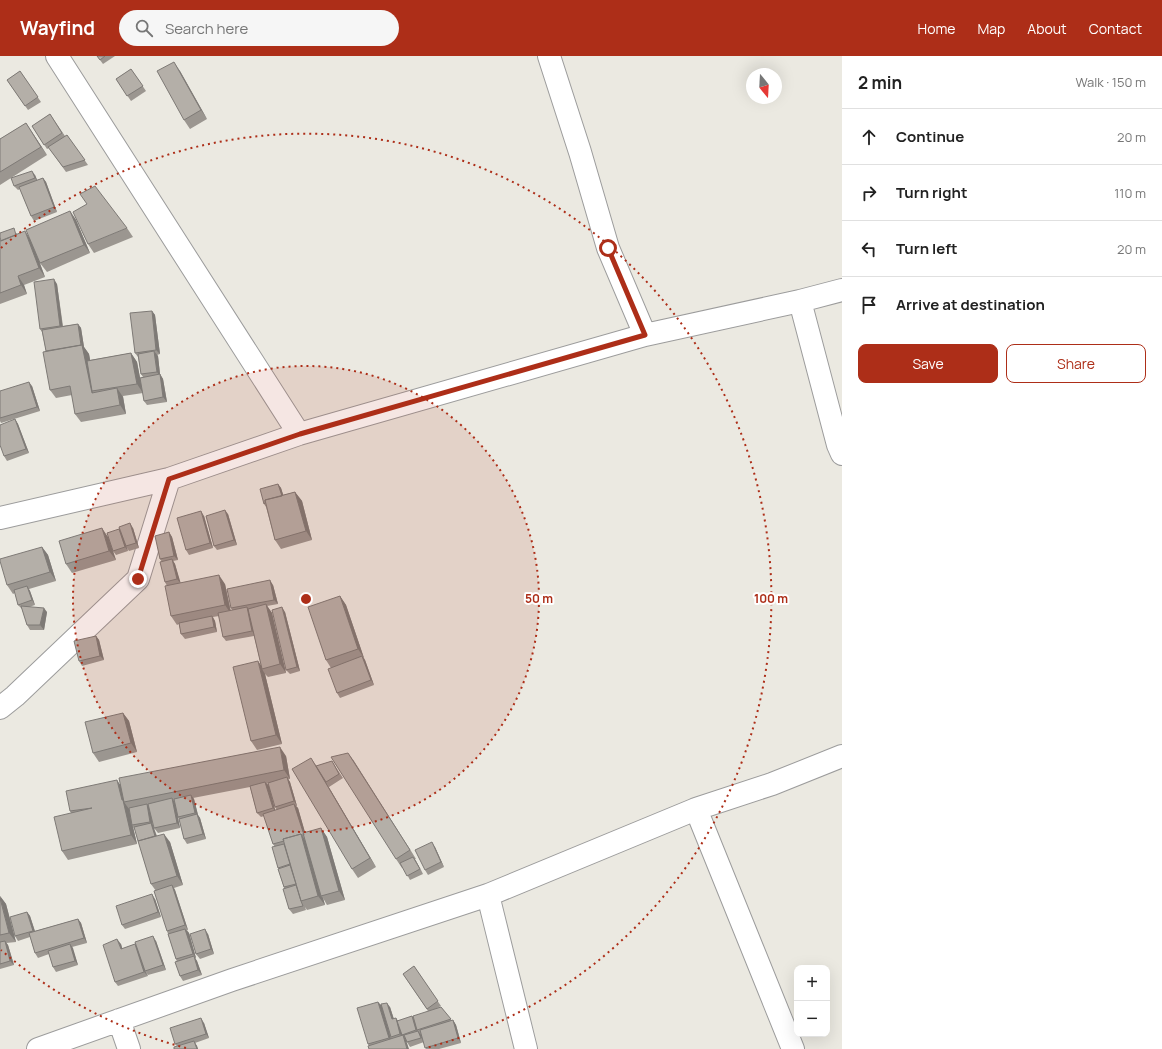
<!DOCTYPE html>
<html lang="en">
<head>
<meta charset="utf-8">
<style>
	body { margin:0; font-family:Manrope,sans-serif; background:#f6f6f6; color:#222 }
	.controls { position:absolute; right:12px; bottom:12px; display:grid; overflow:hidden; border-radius:8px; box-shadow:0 4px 16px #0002 }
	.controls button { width:36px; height:36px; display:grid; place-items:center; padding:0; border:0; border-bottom:1px solid #e0e0e0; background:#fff; color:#222; font:20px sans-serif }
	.compass { position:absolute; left:746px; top:12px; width:36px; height:36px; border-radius:50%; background:#fff; box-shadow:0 4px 16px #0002; rotate:162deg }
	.stop { position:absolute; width:12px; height:12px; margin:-9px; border:3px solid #ad2e18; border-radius:50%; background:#fff }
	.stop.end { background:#ad2e18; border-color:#fff; box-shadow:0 1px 4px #0008 }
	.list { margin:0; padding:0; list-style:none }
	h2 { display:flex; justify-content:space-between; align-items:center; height:52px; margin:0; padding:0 16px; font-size:17px }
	h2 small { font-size:13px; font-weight:400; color:#767676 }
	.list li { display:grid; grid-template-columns:26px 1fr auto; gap:12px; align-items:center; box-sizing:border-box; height:56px; padding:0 16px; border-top:1px solid #e0e0e0 }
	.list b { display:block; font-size:15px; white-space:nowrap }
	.list em { font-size:13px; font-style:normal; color:#767676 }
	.actions { display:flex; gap:8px; padding:12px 16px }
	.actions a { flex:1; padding:9px 0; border:1px solid #ad2e18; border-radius:8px; text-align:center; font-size:14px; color:#ad2e18 }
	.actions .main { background:#ad2e18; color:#fff }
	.icon { flex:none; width:22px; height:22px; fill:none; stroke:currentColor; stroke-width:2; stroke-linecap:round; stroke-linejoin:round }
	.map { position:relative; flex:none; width:842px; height:993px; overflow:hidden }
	header { display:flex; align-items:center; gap:24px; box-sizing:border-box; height:56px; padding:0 20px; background:#ad2e18; color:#fff }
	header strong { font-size:19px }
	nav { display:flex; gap:22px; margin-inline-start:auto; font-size:14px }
	.search { width:280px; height:36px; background:#f6f6f6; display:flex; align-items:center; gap:10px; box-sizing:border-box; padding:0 14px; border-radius:22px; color:#767676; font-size:15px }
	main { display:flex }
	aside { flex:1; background:#fff }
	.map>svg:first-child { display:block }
</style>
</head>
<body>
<header>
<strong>Wayfind</strong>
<div class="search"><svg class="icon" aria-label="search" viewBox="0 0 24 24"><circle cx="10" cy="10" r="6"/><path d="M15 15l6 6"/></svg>Search here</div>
<nav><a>Home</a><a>Map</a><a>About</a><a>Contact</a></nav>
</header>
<main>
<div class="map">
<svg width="842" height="993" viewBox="0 0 842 993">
	<rect width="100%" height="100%" fill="#ebe9e1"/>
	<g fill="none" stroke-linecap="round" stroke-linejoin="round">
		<g stroke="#9c9c9c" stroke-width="24">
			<path id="minor" d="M57 0 299 378
				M549 0 580 96 608 192 645 279
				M800 245 838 389 842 398
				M0 462 169 423 299 378 645 279 800 245 842 234
				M0 652 15 640 138 523 169 423
				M696 753 793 993
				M488 839 526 993
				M119 964 129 993
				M38 993 232 924 488 839 696 753 772 728 842 700"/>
		</g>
		<use href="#minor" stroke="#fff" stroke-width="22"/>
	</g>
	<path fill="#9b9690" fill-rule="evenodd" d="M97 0H115L103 8Z
		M131 13 146 35 131 45 116 23Z
		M20 15 41 46 28 54 7 24Z
		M180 15 207 63 190 73 184 64Z
		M50 58 65 80 67 79 88 109 66 116 49 92 47 93 32 70Z
		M26 67 47 99 0 129V83Z
		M35 119 37 124 43 122 46 126 57 156 34 165 31 160 20 133 18 134 14 130Z
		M70 155 76 164 90 197 47 216 40 207 33 188 45 221 24 229 27 238 0 248V185L17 177V178L31 184Z
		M127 172 133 181 94 197 88 188Z
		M57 228 63 270 78 268 81 272 84 291 89 298 90 304 131 297 137 306 140 322 143 321 141 318 138 301 135 297 152 255 155 259 160 298 157 299 158 300 160 318 163 323 167 346 147 349 144 345 143 337 123 340 126 358 81 366 75 358 72 339 56 342 50 334 46 295 42 276 40 273Z
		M32 330 40 355 1 367 0 365V335Z
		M15 363 18 368 29 397 7 405 4 400Z
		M278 428 281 432 283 439 295 436 302 445 312 484 281 493 275 484 266 451 264 448Z
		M228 458 237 489 217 494 214 490Z
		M204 460 213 492 189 499 186 494Z
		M133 472 139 492 129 495 127 492 128 495 116 499 113 495 116 504 72 517 66 508 119 473 121 476Z
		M169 476 172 481 178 504 173 505 175 508 180 527 225 528 231 555 232 554 231 552 273 529 278 548 267 550 272 557 286 617 268 621 265 618 282 688 257 694 251 685 261 609 254 580 226 585 223 581 219 560 213 561 215 565 217 576 185 583 181 578 179 568 177 569 171 560 167 530 165 526 162 506 160 503Z
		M42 491 48 499 56 525 29 533 30 535 35 549 29 551 47 556 44 574H30L27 569 22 553 18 549 15 537 13 538 7 529Z
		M340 540 346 549 364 602 365 604 374 629 340 642 337 637 331 612 326 604Z
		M285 556 300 615 290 618 286 614Z
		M96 580 99 584 104 604 82 610 79 605Z
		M123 657 129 665 137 696 99 706 93 697Z
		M348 697 416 803H415L423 818 410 824 403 811 402 812 396 803Z
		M286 700 290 723H288L290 726 297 750H296L298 752 305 777 321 772 327 781 345 844 327 849 323 842 325 849 307 854 305 851 306 854 293 858 289 853 284 832 278 812 275 791 273 788 264 760 261 761 257 757 250 731 193 742 194 743 198 759 200 762 206 783 187 788 184 783 179 763 178 762 180 772 158 777 154 772 157 780 170 786 183 829 174 832 175 834 188 874H187L189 877 196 902H195L197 905 202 919 183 925 180 920 177 906 176 903 168 878 167 875 156 835 151 828 135 773 133 771 137 788 68 804 62 795 71 757 70 755 120 728ZM267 727H268L275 751 277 754H275L269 730ZM150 753 154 771 153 770Z
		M311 702 316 710 332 705 343 722 329 731 325 725 376 811 358 822 352 813Z
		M435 791 444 811 428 819 425 814Z
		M0 840 6 848 16 886 6 887 8 889 14 909 0 913Z
		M155 843 161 861 125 873 122 869Z
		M27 856 30 860 35 875 78 863 81 867 87 887 72 891 78 909 56 916 53 911 49 898 38 902 35 897 30 881 18 885 15 880Z
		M208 878 214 898 200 903 196 898Z
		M156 885 166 914 148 919 146 916 148 920 118 930 115 926 121 888 122 893 135 888 137 891Z
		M414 910 441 950 437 952 441 951 452 965 453 964 456 969 461 987 439 993H426L424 986 410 991 407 986 369 990 368 988 378 946 381 950 390 951 394 963 396 962 398 965 412 960 414 963 428 955 403 918Z
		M204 967 209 982 195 987 197 990 198 993H174L177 990 175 988Z"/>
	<path fill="#7e7a76" d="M174 6 180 15 207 63 201 54Z
		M26 67 32 76 47 99 41 91Z
		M32 115 35 119 38 126 35 122Z
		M43 122 46 126 57 156 54 151Z
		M70 155 76 164 90 197 84 189Z
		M25 175 31 184 45 221 39 212Z
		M18 220 24 229 27 238 21 229Z
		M54 223 57 228 63 274 60 270Z
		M152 255 155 259 160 298 156 294Z
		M78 268 81 272 84 291 89 298 96 335H92L97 342 92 337 82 292Z
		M154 295 158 300 160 318 163 323 167 346 163 341 160 321 157 316Z
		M131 297 137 306 143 337 137 328Z
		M29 326 32 330 40 355 37 351Z
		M117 332 123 341 126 358 120 349Z
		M15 363 18 368 29 397 26 393Z
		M278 428 281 432 286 447 282 442Z
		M295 436 302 445 312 484 306 475Z
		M225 454 228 458 237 489 234 484Z
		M201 455 204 460 213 492 210 487Z
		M130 467 133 472 139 492 136 487Z
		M102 472 108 481 116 504 109 495Z
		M119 473 122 477 126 490 128 495 125 491Z
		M169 476 172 481 178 504 174 500Z
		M42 491 48 499 56 525 50 516Z
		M172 503 175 508 181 528 177 523Z
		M219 519 225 528 231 558 225 549Z
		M270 524 273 529 278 548 274 544Z
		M27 530 30 535 35 549 32 544Z
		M340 540 346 549 364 602 358 593Z
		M266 548 272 557 286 617 280 608Z
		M247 551 250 556 255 579 252 575Z
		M282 551 285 556 300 615 297 611Z
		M44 552 47 556 44 574 40 569Z
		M212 560 215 565 217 576 214 571Z
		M96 580 99 584 104 604 100 600Z
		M362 600 365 604 374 629 371 624Z
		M258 605 263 612 262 613 265 618 282 688 276 679Z
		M123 657 129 665 137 696 131 687Z
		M280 691 286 700 290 723 284 714Z
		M348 697 354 705 416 803 410 794Z
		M311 702 317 711 376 811 370 802Z
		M287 721 290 726 297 750 294 745Z
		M117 724 123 733 124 746 129 753 132 769 133 771 137 788 131 779 122 744Z
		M265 726 269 730 276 757 273 752Z
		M191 739 194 743 198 759 200 762 206 783 203 778 198 761 195 757Z
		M172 742 175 747 180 772 177 767Z
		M147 748 150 753 153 770 159 787 156 783 150 766Z
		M294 748 298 752 307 783 304 779Z
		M321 772 327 781 345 844 339 835Z
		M164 778 170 786 183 829 177 820Z
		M301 778 307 787 321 840 323 842 325 849 318 840Z
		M432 786 435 791 444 811 441 806Z
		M413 801 416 805 423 818 420 813Z
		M172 829 175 834 188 874 185 869Z
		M152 838 155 843 161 861 158 856Z
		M0 840 6 848 16 886 9 877Z
		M27 856 30 860 36 879 33 875Z
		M78 863 81 867 87 887 84 882Z
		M185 873 189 877 196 902 193 898Z
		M205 873 208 878 214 898 211 893Z
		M153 880 156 885 166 914 163 909Z
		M117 883 121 888 124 898 121 893Z
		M5 885 8 889 14 909 10 905Z
		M70 888 73 892 78 909 75 905Z
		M135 888 138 892 145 915 148 920 144 916Z
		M194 900 197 905 202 919 198 914Z
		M378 946 382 950 392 987 389 982Z
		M387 947 390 951 395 967 392 963Z
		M412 960 415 965 417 974 422 980 424 986 416 974Z
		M201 962 204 967 209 982 206 978Z
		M396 962 399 967 403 983 400 978Z
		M453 964 456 969 461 987 458 982Z
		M403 979 406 984 409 993H407Z
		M194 985 197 990 198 993H197Z"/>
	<path fill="#b4afa8" stroke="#7e7a76" d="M97 0H105L100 4Z
		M174 6 201 54 184 64 157 15Z
		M131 13 143 30 127 40 116 23Z
		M20 15 38 41 25 50 7 24Z
		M50 58 62 77 44 89 32 70Z
		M26 67 41 91 0 116V83Z
		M67 79 85 104 63 111 48 91Z
		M32 115 35 122 14 130 11 122Z
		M43 122 54 151 31 160 19 131Z
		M95 130 127 172 88 188 73 156 87 148 80 138Z
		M70 155 84 189 40 207 26 174Z
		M14 172 16 179 1 185 0 181V177Z
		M25 175 39 212 18 220 21 229 0 237V185Z
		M54 223 60 270 40 273 34 226Z
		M152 255 156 294 135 297 130 257Z
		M78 268 81 289 46 295 42 274Z
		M82 289 92 337 117 332 120 349 75 358 70 330 50 334 43 296Z
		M154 295 157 316 141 318 138 298Z
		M131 297 137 328 92 335 87 305Z
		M160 318 163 341 144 345 140 322Z
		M29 326 37 351 0 362V335Z
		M15 363 26 393 4 400 0 389V369Z
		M278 428 282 440 265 444V447L264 448 260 433Z
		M295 436 306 475 275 484 265 444Z
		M225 454 234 484 214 490 206 460Z
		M201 455 210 487 186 494 177 462Z
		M130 467 136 487 126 490 119 471Z
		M102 472 109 495 66 508 59 485Z
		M119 473 125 491 113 495 107 477Z
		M169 476 174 500 160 503 155 480Z
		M42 491 50 516 7 529 0 505V503Z
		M172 503 177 523 165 526 160 506Z
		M219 519 225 549 171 560 165 530Z
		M270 524 274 544 231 552 227 533Z
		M27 530 32 544 18 549 14 534Z
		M340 540 358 593 326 604 308 551Z
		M266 548 280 608 262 613 248 553Z
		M21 550 44 552 40 569H27Z
		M247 551 252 575 223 581 218 557Z
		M282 551 297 611 286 614 272 554Z
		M212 560 214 571 181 578 179 567Z
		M96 580 100 600 79 605 74 585Z
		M362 600 371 624 337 637 328 613Z
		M258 605 276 679 251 685 233 611Z
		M123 657 131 687 93 697 85 666Z
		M280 691 284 714 124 746 119 722Z
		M348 697 410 794 396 803 331 701Z
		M311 702 370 802 352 813 292 713Z
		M332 705 339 718 326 726 316 710Z
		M287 721 294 745 275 751 268 727Z
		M117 724 122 744H123L131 779 62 795 54 761 92 752 70 755 66 735Z
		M265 726 273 752 257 757 250 730Z
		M191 739 195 757 178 761 174 743Z
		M172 742 177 767 154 772 148 748Z
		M147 748 150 766 132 769 129 752Z
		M294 748 304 779H302L301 778 283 783 284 785 273 788 263 758Z
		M197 758 203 778 184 783 179 763Z
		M151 767 155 780 138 785 134 771Z
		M321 772 339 835 321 840 303 777Z
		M164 778 177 820 151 828 138 785Z
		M301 778 318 840 301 845 283 783Z
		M432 786 441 806 425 814 415 794Z
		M284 788 290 808 278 812 272 791Z
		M413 801 420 813 407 820 400 807Z
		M290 809 296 828 284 831 278 813Z
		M172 829 185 869 167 875 154 835Z
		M296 829 301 845 303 850 289 853 283 833Z
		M152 838 158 856 122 869 116 850Z
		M0 842 9 877 0 879Z
		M27 856 33 875 15 880 10 861Z
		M78 863 84 882 35 897 29 877Z
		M185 873 193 898 176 903 168 878Z
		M205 873 211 893 196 898 190 878Z
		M153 880 163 909 145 915 135 886Z
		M117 883 121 893 135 888 144 916 115 926 103 889Z
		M5 885 10 905 0 908V886Z
		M70 888 75 905 53 911 48 895Z
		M194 900 198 914 180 920 175 906Z
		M414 910 438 945 427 953 403 918Z
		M378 946 389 982 368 988 357 952Z
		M387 947 392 963 396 962 400 978 391 981 381 948Z
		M441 951 451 963 417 974 413 960Z
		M412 960 416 974 402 979 397 965Z
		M201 962 206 978 175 988 170 972Z
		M453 964 458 982 425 992 420 974Z
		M418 975 421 982 407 986 404 979Z
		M403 979 407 993H369L368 990Z
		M194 985 197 993H174V991Z"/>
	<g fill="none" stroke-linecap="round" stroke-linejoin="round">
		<path stroke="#ad2e18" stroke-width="5" d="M138 523 169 423 300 378 645 279 608 192"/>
	</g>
	<circle cx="306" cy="543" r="233" fill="#ad2e18" fill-opacity=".12"/>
	<g fill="none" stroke="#ad2e18" stroke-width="2" stroke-dasharray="2 4">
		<circle cx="306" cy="543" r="233"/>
		<path d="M186 992A465 465 0 0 1 1 894M1 192A465 465 0 1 1 426 992"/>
	</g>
	<circle cx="306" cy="543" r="6" fill="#ad2e18" stroke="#fff" stroke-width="2"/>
	<g font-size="12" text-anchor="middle" font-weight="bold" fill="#ad2e18" stroke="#fff" stroke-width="4" stroke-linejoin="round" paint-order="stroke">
		<text x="539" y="547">50 m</text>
		<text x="771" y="547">100 m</text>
	</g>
</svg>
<div class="controls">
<button>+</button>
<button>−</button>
</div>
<svg class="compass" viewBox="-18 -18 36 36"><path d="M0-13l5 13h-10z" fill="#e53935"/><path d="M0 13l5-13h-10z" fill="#767676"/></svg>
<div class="stop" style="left:608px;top:192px"></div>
<div class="stop end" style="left:138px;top:523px"></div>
</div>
<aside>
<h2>2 min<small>Walk · 150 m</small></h2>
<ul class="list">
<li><svg class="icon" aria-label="ahead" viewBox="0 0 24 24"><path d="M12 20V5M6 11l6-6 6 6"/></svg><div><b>Continue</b></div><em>20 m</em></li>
<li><svg class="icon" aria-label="right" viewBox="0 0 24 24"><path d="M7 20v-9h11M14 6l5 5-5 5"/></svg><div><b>Turn right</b></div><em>110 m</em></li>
<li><svg class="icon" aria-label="left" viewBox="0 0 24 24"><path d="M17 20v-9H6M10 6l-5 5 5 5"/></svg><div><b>Turn left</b></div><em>20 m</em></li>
<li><svg class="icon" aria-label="arrive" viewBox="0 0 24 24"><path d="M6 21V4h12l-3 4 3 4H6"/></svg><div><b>Arrive at destination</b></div></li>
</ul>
<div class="actions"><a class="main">Save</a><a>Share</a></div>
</aside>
</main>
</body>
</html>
